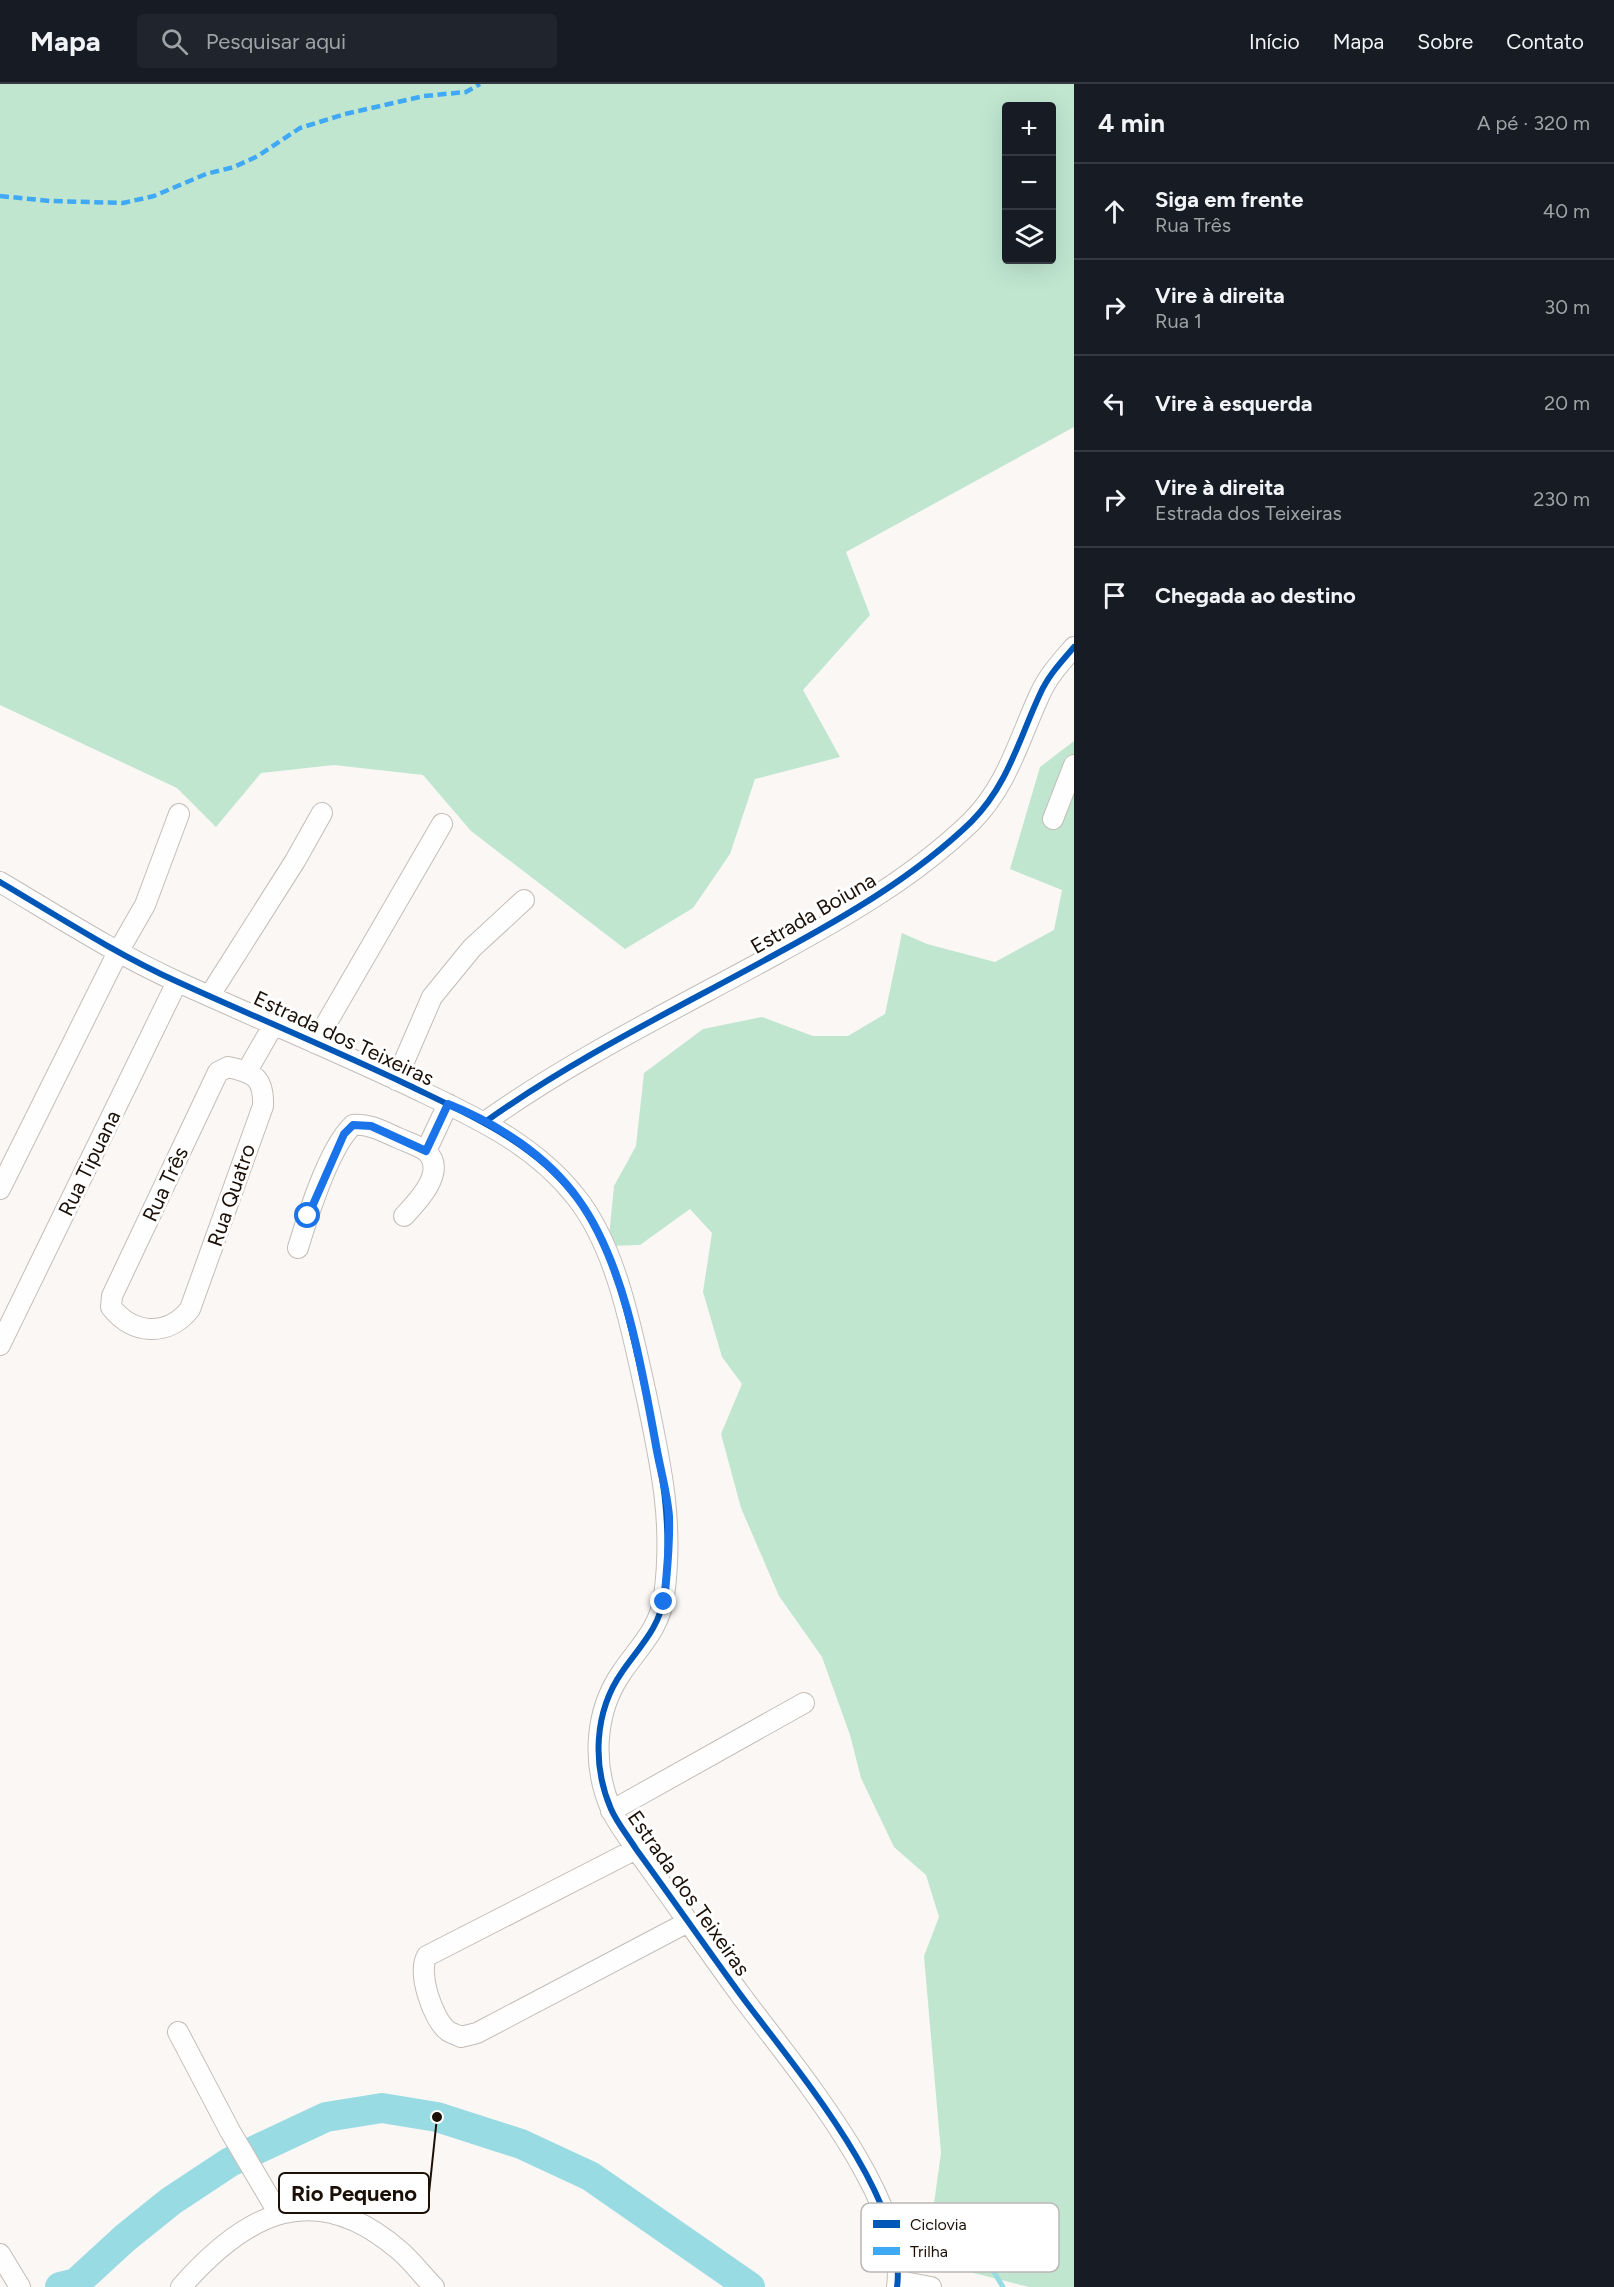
<!DOCTYPE html>
<html lang="pt">
<head>
<meta charset="utf-8">
<style>
	body { margin:0; font-family:Figtree,sans-serif; background:#20242c; color:#f1f3f6 }
	.controls { position:absolute; right:18px; top:18px; display:grid; overflow:hidden; border-radius:6px; box-shadow:0 6px 24px #0002 }
	.controls button { width:54px; height:54px; display:grid; place-items:center; padding:0; border:0; border-bottom:2px solid #363941; background:#171b24; color:#f1f3f6; font:30px sans-serif }
	.stop { position:absolute; width:18px; height:18px; margin:-14px; border:4px solid #1a73e8; border-radius:50%; background:#fff }
	.stop.end { background:#1a73e8; border-color:#fff; box-shadow:0 2px 6px #0008 }
	.list { margin:0; padding:0; list-style:none }
	h2 { display:flex; justify-content:space-between; align-items:center; height:78px; margin:0; padding:0 24px; font-size:26px }
	h2 small { font-size:20px; font-weight:400; color:#9ea1a6 }
	.list li { display:grid; grid-template-columns:39px 1fr auto; gap:18px; align-items:center; box-sizing:border-box; height:96px; padding:0 24px; border-top:2px solid #363941 }
	.list b { display:block; font-size:22px; white-space:nowrap }
	.list p { margin:0; font-size:20px; white-space:nowrap; color:#9ea1a6 }
	.list em { font-size:20px; font-style:normal; color:#9ea1a6 }
	.icon { flex:none; width:33px; height:33px; fill:none; stroke:currentColor; stroke-width:2; stroke-linecap:round; stroke-linejoin:round }
	.map { position:relative; flex:none; width:1074px; height:2203px; overflow:hidden }
	header { display:flex; align-items:center; gap:36px; box-sizing:border-box; height:84px; padding:0 30px; background:#171b24; border-bottom:2px solid #363941 }
	header strong { font-size:28px }
	nav { display:flex; gap:33px; margin-inline-start:auto; font-size:21px }
	.search { width:420px; height:54px; background:#20242c; display:flex; align-items:center; gap:15px; box-sizing:border-box; padding:0 21px; border-radius:6px; color:#9ea1a6; font-size:22px }
	main { display:flex }
	aside { flex:1; background:#171b24 }
	.map>svg:first-child { display:block }
</style>
</head>
<body>
<header>
<strong>Mapa</strong>
<div class="search"><svg class="icon" aria-label="search" viewBox="0 0 24 24"><circle cx="10" cy="10" r="6"/><path d="M15 15l6 6"/></svg>Pesquisar aqui</div>
<nav><a>Início</a><a>Mapa</a><a>Sobre</a><a>Contato</a></nav>
</header>
<main>
<div class="map">
<svg width="1074" height="2203" viewBox="0 0 1074 2203">
	<rect width="100%" height="100%" fill="#faf7f5"/>
	<path fill="#c0e6d0" fill-rule="evenodd" d="M0 0H1074V343L846 468 870 531 803 606 840 673 755 695 730 770 693 824 625 865 471 747 423 691 334 681 261 689 216 743 177 704 0 621ZM1052 22V176H1006V22Z
		M1074 657V2203H1029L942 2181 932 2134 941 2069 924 1872 939 1833 926 1791 894 1763 861 1694 850 1651 822 1573 779 1512 741 1424 721 1350 742 1300 722 1273 703 1208 712 1149 690 1125 640 1161 608 1162 614 1102 636 1062 644 989 703 945 762 933 813 952H848L885 930 902 849 927 860 995 878 1054 846 1062 806 1010 785 1040 683Z"/>
	<g fill="none" stroke-linecap="round" stroke-linejoin="round">
		<path stroke="#99dbe2" stroke-width="5" d="M980 2165 1003 2203"/>
		<path stroke="#99dbe2" stroke-width="30" d="M60 2203 76 2199 125 2154 171 2117 230 2078 326 2033 382 2024 437 2033 521 2060 590 2092 750 2203"/>
		<g stroke="#c4bdb7" stroke-width="22">
			<path id="minor" d="M1053 735 1074 681
				M0 798C59 833 116 870 178 898 255 933 332 965 408 1001 470 1031 532 1057 576 1113 617 1164 632 1248 646 1310 661 1381 674 1439 664 1512 660 1544 639 1563 622 1588 594 1628 592 1681 611 1725 617 1739 628 1752 636 1765 671 1813 705 1862 740 1910 791 1979 909 2115 897 2203
				M210 911 295 777 322 729
				M315 959 442 740
				M228 983C254 989 264 993 263 1022L190 1225C168 1253 133 1251 111 1223L112 1212 218 988Z
				M247 987 274 940
				M396 996 432 913 472 864 524 816
				M485 1038C576 973 678 924 776 870 846 832 914 793 971 738 1008 701 1019 655 1040 610 1048 592 1061 578 1074 563
				M426 1067 448 1020
				M0 1105 118 868 145 821 179 730
				M298 1164C308 1131 329 1063 353 1041 369 1039 384 1048 398 1054 407 1058 420 1062 427 1068 447 1088 417 1118 404 1132
				M0 1261 177 898
				M611 1727 804 1619
				M636 1765 427 1872C417 1889 433 1936 448 1947 451 1949 457 1951 461 1953L477 1949 688 1838
				M178 1948 230 2047 279 2130
				M0 2170 20 2203
				M898 2197 931 2203
				M181 2203C246 2129 314 2093 399 2166 412 2177 422 2191 434 2203"/>
		</g>
		<use href="#minor" stroke="#fefefe" stroke-width="20"/>
		<path stroke="#3fa9f5" stroke-width="4.5" stroke-dasharray="9 4.5" stroke-linecap="butt" d="M0 112 50 117 123 119 154 112 206 90 234 83 258 72 300 44 345 30 424 12 466 8 480 0"/>
		<g stroke="#fff" stroke-width="10">
			<path id="cycleway" d="M0 798C59 833 116 870 178 898 255 933 332 965 408 1001 470 1031 532 1057 576 1113 617 1164 632 1248 646 1310 661 1381 674 1439 664 1512 660 1544 639 1563 622 1588 594 1628 592 1681 611 1725 617 1739 628 1752 636 1765 671 1813 705 1862 740 1910 791 1979 909 2115 897 2203
				M485 1038C576 973 678 924 776 870 846 832 914 793 971 738 1008 701 1019 655 1040 610 1048 592 1061 578 1074 563"/>
		</g>
		<use href="#cycleway" stroke="#0057b8" stroke-width="6"/>
	</g>
	<g fill="none" stroke-linecap="round" stroke-linejoin="round">
		<path stroke="#1a73e8" stroke-width="8" d="M308 1132 344 1050 353 1041 371 1042 426 1067 448 1020C498 1040 547 1072 578 1115 624 1178 641 1280 655 1356 659 1381 667 1407 669 1432 670 1461 667 1489 664 1518"/>
	</g>
	<g text-anchor="middle" dominant-baseline="central" stroke-width="6" stroke-linejoin="round" paint-order="stroke">
		<g font-size="21" fill="#1b1007" stroke="#fff">
			<text transform="translate(813 829) rotate(-30)">Estrada Boiuna</text>
			<text transform="translate(344 954) rotate(25)">Estrada dos Teixeiras</text>
			<text transform="translate(89 1079) rotate(-64)">Rua Tipuana</text>
			<text transform="translate(165 1100) rotate(-65)">Rua Três</text>
			<text transform="translate(231 1111) rotate(-71)">Rua Quatro</text>
			<text transform="translate(689 1809) rotate(55)">Estrada dos Teixeiras</text>
		</g>
	</g>
	<rect x="861" y="2119" width="198" height="69" rx="9" fill="#fff" stroke="#bbb7b5" stroke-width="1.5"/>
	<rect x="873" y="2136" width="27" height="8" fill="#0057b8"/>
	<rect x="873" y="2163" width="27" height="8" fill="#3fa9f5"/>
	<g font-size="16" fill="#1b1007">
		<text x="910" y="2146">Ciclovia</text>
		<text x="910" y="2173">Trilha</text>
	</g>
	<path fill="none" stroke="#1b1007" stroke-width="2" d="M437 2033L429 2109"/>
	<circle fill="#1b1007" stroke="#fff" stroke-width="2" cx="437" cy="2033" r="6"/>
	<rect fill="#fff" stroke="#1b1007" stroke-width="2" x="279" y="2089" width="150" height="40" rx="6"/>
	<g font-size="22" text-anchor="middle" font-weight="bold" fill="#1b1007">
		<text x="354" y="2117">Rio Pequeno</text>
	</g>
</svg>
<div class="controls">
<button>+</button>
<button>−</button>
<button><svg class="icon" aria-label="layers" viewBox="0 0 24 24"><path d="M12 4l9 5-9 5-9-5zM3 14l9 5 9-5"/></svg></button>
</div>
<div class="stop" style="left:308px;top:1132px"></div>
<div class="stop end" style="left:664px;top:1518px"></div>
</div>
<aside>
<h2>4 min<small>A pé · 320 m</small></h2>
<ul class="list">
<li><svg class="icon" aria-label="ahead" viewBox="0 0 24 24"><path d="M12 20V5M6 11l6-6 6 6"/></svg><div><b>Siga em frente</b><p>Rua Três</p></div><em>40 m</em></li>
<li><svg class="icon" aria-label="right" viewBox="0 0 24 24"><path d="M7 20v-9h11M14 6l5 5-5 5"/></svg><div><b>Vire à direita</b><p>Rua 1</p></div><em>30 m</em></li>
<li><svg class="icon" aria-label="left" viewBox="0 0 24 24"><path d="M17 20v-9H6M10 6l-5 5 5 5"/></svg><div><b>Vire à esquerda</b></div><em>20 m</em></li>
<li><svg class="icon" aria-label="right" viewBox="0 0 24 24"><path d="M7 20v-9h11M14 6l5 5-5 5"/></svg><div><b>Vire à direita</b><p>Estrada dos Teixeiras</p></div><em>230 m</em></li>
<li><svg class="icon" aria-label="arrive" viewBox="0 0 24 24"><path d="M6 21V4h12l-3 4 3 4H6"/></svg><div><b>Chegada ao destino</b></div></li>
</ul>
</aside>
</main>
</body>
</html>
